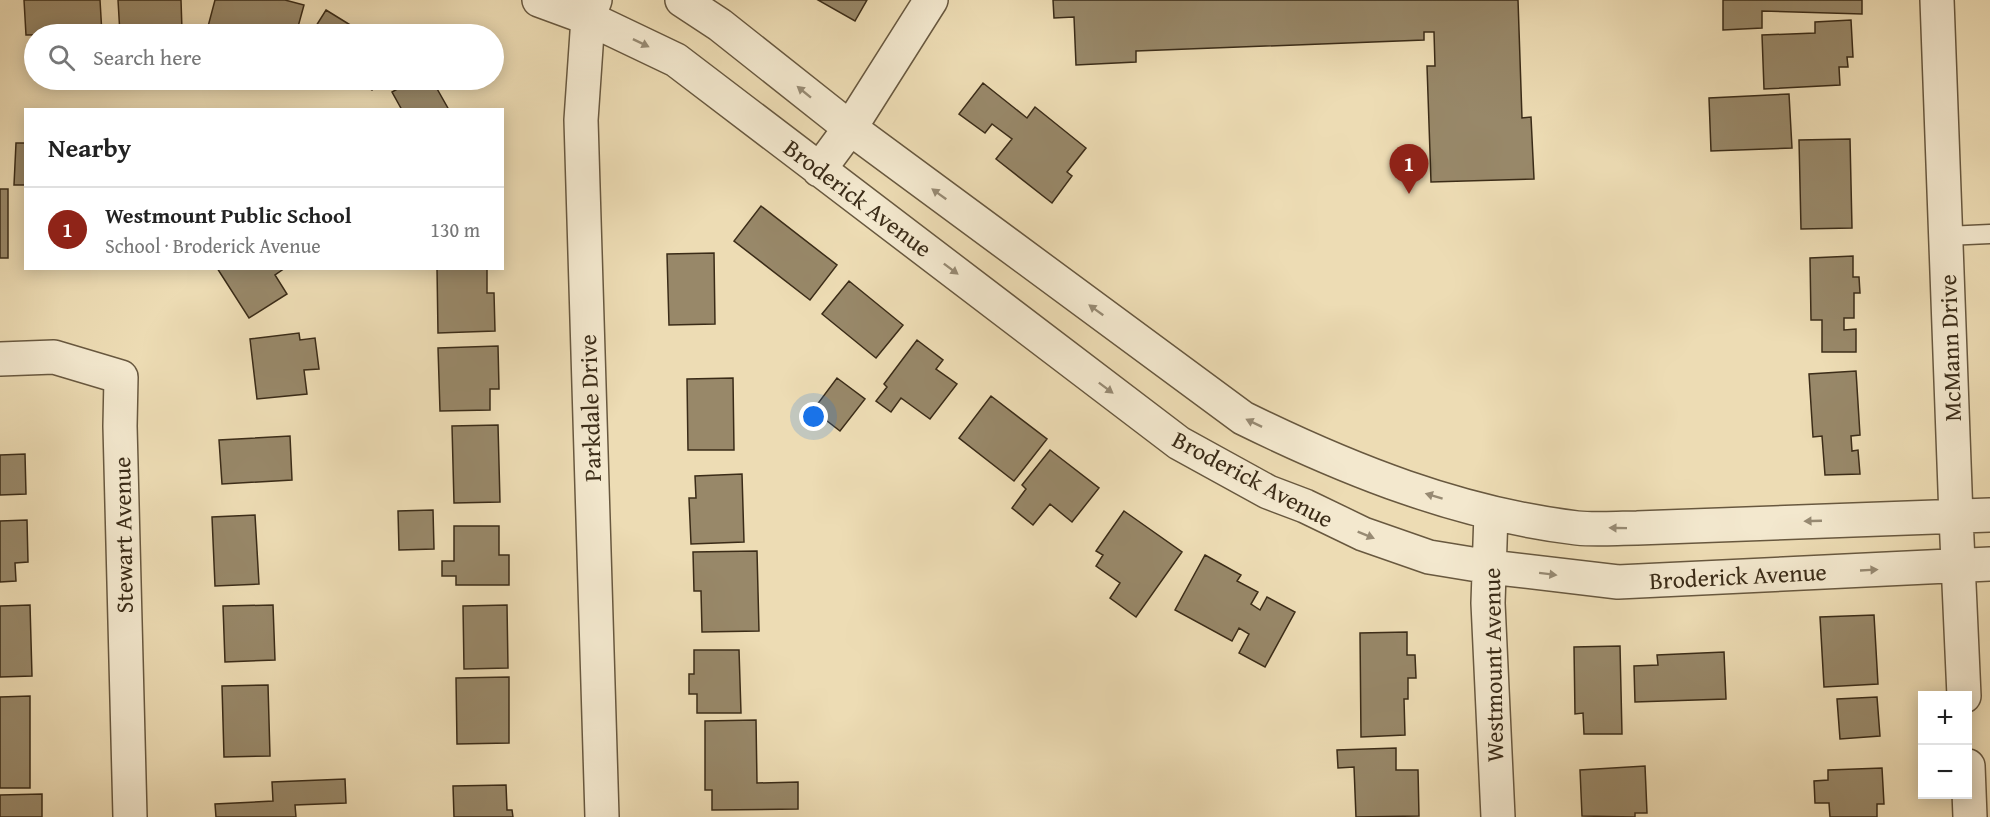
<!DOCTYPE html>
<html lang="en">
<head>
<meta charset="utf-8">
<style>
	body { margin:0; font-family:"Gentium Book Plus",serif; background:#f6f6f6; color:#222 }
	.controls { position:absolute; right:18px; bottom:18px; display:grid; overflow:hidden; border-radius:0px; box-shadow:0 3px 15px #0003 }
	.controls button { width:54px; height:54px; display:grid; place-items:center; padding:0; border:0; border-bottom:2px solid #e0e0e0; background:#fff; color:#222; font:30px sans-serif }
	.you { position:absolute; left:814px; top:417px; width:21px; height:21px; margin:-15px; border:4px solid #fff; border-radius:50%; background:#1a73e8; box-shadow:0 0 0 9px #1a73e833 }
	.badge { display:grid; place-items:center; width:39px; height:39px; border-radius:50%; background:#8f2418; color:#fff; font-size:20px; font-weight:700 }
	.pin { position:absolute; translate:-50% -50px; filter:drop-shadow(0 2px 3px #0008) }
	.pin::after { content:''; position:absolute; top:32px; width:21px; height:18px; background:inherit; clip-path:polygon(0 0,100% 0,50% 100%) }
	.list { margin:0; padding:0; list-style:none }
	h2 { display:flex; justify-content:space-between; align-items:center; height:78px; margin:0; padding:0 24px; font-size:26px }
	h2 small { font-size:20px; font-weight:400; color:#767676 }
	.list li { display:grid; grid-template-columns:39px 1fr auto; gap:18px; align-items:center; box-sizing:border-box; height:84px; padding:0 24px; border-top:2px solid #e0e0e0 }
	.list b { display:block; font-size:22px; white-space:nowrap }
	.list p { margin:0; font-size:20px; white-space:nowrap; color:#767676 }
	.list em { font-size:20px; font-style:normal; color:#767676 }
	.icon { flex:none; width:33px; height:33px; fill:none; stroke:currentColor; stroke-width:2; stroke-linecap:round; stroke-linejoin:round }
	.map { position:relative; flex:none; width:1990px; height:817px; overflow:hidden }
	.search { position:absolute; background:#fff; box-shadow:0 3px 15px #0003; left:24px; top:24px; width:480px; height:66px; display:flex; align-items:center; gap:15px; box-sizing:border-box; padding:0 21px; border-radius:33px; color:#767676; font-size:22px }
	.panel { position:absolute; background:#fff; box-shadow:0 3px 15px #0003; left:24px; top:108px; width:480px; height:162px; border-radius:0px }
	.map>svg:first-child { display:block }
</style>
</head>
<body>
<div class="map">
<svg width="1990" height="817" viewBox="0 0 1990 817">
	<rect width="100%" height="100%" fill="#eddcb4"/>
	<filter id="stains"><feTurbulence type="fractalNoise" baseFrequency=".00333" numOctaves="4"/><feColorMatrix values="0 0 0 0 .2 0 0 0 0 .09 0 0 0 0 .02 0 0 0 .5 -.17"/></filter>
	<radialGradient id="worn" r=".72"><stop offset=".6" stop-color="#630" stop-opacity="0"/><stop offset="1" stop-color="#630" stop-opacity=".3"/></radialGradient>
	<path fill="#988869" stroke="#3b2c18" stroke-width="1.5" d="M24 0H100L102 34 26 35Z
		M118 0H181L182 30 163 31V34H120Z
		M215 0H285L304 5 296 34H206Z
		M818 0H867L855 21Z
		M1053 0H1518L1522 118 1531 117 1534 179 1431 182 1427 66H1435L1434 32H1424V40L1136 51V62L1076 65 1074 17 1054 18Z
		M1723 0H1862V14L1762 11V28L1723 30Z
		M326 10 365 34H311Z
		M1851 20 1853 57H1847L1848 67H1839L1840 85 1764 89 1762 35 1815 33V22Z
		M355 80H378L372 90Z
		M413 80H432L449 110H402L392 92Z
		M983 83 1027 118 1035 107 1086 148 1067 172 1072 176 1052 203 996 159 1012 139 992 124 985 133 959 114Z
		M1789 94 1792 148 1711 151 1709 98Z
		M1850 139 1852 228 1801 229 1799 140Z
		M16 143H26V185H14Z
		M0 189H8V258H0Z
		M761 206 837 265 810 300 734 241Z
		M714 253 715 324 669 325 667 254Z
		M1853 256V277H1859L1860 293H1854V318H1844V330L1856 329V352H1822V320H1811L1810 258Z
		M217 268H285L275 275 287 294 249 318Z
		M437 268H487V293H494L495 331 438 333Z
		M849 281 903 325 876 358 822 314Z
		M299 333 300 340 315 338 319 369 304 370 307 394 257 399 250 339Z
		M917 340 943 360 936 369 957 384 930 419 901 398 891 412 876 401 887 387 884 384Z
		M498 346 499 389H490V410L440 411 438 348Z
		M1856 371 1860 435 1851 436 1852 451 1858 450 1860 474 1825 475 1822 436 1813 437 1809 374Z
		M733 378 734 450H688L687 379Z
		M837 378 865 399 840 431 813 410Z
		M991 396 1047 439 1014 481 959 438Z
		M498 425 500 502 454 503 452 426Z
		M290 436 292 480 222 484 219 440Z
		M1050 450 1099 488 1072 522 1050 504 1033 525 1012 508 1026 489 1022 485Z
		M25 454 26 494 0 495V455Z
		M742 474 744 542 691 544 689 498H696L695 476Z
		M433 510 434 549 399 550 398 511Z
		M1124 511 1182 552 1136 617 1110 598 1120 583 1096 566 1103 555 1096 551Z
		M255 515 259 584 215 586 212 517Z
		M27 520 28 562 15 563 16 581 0 582V521Z
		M454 526H499V555H509V585H456V576H442V561H454Z
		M757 551 759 631 702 632 701 591H694L693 552Z
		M1205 555 1241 575 1237 581 1258 592 1251 604 1260 610 1267 597 1295 612 1265 667 1239 653 1249 634 1239 628 1232 641 1175 610Z
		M30 605 32 676 0 677V606Z
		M273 605 275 660 225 662 223 606Z
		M507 605 508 668 464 669 463 606Z
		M1874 615 1878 684 1824 687 1820 617Z
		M1407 632V655H1415L1416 678H1408V699H1404L1405 735 1361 737 1360 633Z
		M1620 646 1622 734H1584L1583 713 1575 714 1574 647Z
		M694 650H739L741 713H697V694H689V674H694Z
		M1724 652 1726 699 1635 702 1634 666 1658 665 1657 655Z
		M509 677V743L457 744 456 678Z
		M268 685 270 756 224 757 222 686Z
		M30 696V788H0V697Z
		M1877 697 1880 736 1840 739 1837 699Z
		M756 720 757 783 798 782V809L712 810V790H705V721Z
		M1396 748V770H1418L1419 816 1356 817 1354 767 1338 768 1337 750Z
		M1645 766 1647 813H1635V817L1582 816 1580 770Z
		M1882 768 1884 804H1877V817H1830L1829 803H1815L1814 781 1828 780V770Z
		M345 779 346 803 295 805 296 817H216L215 804 273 801 272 782Z
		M506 785 507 810H512L513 817H454L453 786Z
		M42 794V817H0V795Z"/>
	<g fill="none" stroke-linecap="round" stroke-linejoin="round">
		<g stroke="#68583f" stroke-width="21">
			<path id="lane" d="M1946 236 1990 234"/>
		</g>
		<g stroke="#68583f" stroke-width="36">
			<path id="street" d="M539 0 588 18 676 60 1179 443 1268 492 1305 506 1363 534 1429 557 1490 567 1618 582 1990 564
				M595 0 588 18 581 120 602 817
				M682 0 720 25 850 128 1243 418C1349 470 1459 514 1577 528 1597 530 1617 528 1637 528L1990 515
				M1937 0 1956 517 1964 696
				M819 170 850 128 931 0
				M0 359 54 357 121 377 120 426 130 817
				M1491 513 1488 603 1498 817
				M1968 766 1970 817"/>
		</g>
		<use href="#lane" stroke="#f3e8ce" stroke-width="18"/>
		<use href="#street" stroke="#f3e8ce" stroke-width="33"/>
	</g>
	<defs><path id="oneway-solid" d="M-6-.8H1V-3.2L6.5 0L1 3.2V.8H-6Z" transform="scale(1.5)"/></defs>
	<g fill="#978a73">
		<use href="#oneway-solid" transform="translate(641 43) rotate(26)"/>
		<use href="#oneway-solid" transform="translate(804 92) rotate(-141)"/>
		<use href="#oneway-solid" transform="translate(939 194) rotate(-144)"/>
		<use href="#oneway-solid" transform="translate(951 269) rotate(37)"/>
		<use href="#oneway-solid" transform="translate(1096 310) rotate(-144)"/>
		<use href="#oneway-solid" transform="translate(1106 388) rotate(37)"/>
		<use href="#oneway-solid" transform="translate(1254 423) rotate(-154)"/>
		<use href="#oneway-solid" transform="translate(1434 496) rotate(-163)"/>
		<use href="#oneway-solid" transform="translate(1813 521) rotate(178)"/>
		<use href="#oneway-solid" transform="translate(1618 528) rotate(-179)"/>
		<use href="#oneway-solid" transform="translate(1366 535) rotate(22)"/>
		<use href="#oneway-solid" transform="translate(1869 570) rotate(-3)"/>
		<use href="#oneway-solid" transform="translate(1548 574) rotate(7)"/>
	</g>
	<g text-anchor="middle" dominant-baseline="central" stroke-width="5" stroke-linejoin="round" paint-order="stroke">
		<g font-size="24" fill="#3b2c18" stroke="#f3e8ce">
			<text transform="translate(858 198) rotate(37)">Broderick Avenue</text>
			<text transform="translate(1950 348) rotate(-92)">McMann Drive</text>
			<text transform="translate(590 408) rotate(-92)">Parkdale Drive</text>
			<text transform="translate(1253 479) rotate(28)">Broderick Avenue</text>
			<text transform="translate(123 535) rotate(-91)">Stewart Avenue</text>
			<text transform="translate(1738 576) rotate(-3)">Broderick Avenue</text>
			<text transform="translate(1493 665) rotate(-91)">Westmount Avenue</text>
		</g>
	</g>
	<rect width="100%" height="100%" filter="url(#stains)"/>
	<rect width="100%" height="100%" fill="url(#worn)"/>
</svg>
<div class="controls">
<button>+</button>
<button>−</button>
</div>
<div class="you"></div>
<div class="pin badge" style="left:1409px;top:194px">1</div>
<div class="search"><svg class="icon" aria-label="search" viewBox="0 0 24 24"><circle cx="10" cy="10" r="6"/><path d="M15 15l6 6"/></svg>Search here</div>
<section class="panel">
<h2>Nearby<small></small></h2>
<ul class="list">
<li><span class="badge">1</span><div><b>Westmount Public School</b><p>School · Broderick Avenue</p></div><em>130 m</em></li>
</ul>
</section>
</div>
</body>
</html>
